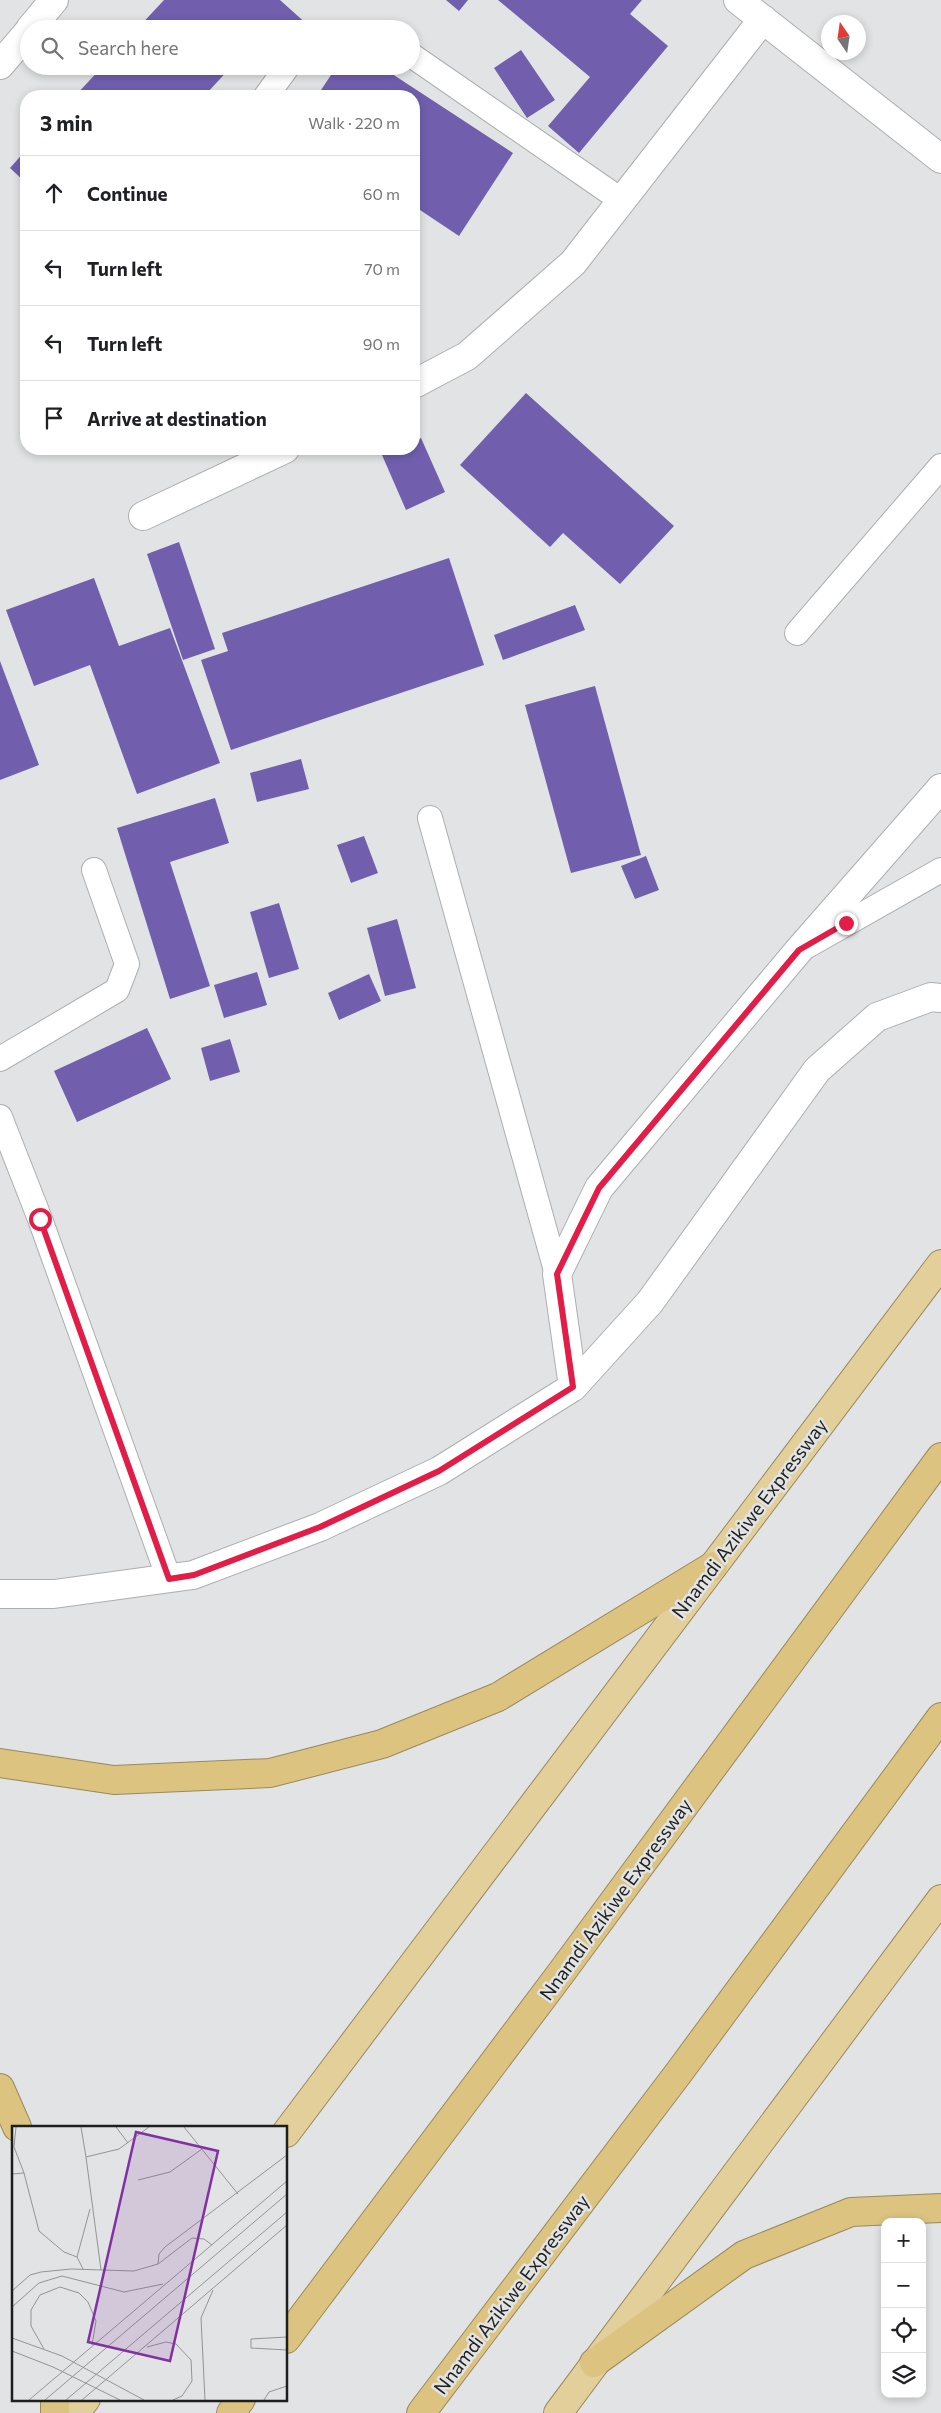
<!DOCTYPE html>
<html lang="en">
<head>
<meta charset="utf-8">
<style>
	body { margin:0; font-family:Commissioner,sans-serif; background:#f6f6f6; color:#202124 }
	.controls { position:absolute; right:15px; bottom:15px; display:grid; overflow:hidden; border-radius:10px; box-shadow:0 2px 8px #0003 }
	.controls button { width:45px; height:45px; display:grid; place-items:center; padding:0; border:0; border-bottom:1px solid #e0e0e0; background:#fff; color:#202124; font:25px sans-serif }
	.compass { position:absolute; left:821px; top:15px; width:45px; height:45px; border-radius:50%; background:#fff; box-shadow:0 2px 8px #0003; rotate:347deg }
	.stop { position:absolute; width:15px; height:15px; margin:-11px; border:4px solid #e11d48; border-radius:50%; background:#fff }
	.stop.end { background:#e11d48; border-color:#fff; box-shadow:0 1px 5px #0008 }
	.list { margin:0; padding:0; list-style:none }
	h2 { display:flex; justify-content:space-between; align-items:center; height:65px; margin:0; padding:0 20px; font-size:21px }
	h2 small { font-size:16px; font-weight:400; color:#757577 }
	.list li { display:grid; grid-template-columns:32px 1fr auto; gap:15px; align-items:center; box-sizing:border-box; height:75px; padding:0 20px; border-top:1px solid #e0e0e0 }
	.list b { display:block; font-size:19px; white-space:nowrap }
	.list em { font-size:16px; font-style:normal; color:#757577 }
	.icon { flex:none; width:28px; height:28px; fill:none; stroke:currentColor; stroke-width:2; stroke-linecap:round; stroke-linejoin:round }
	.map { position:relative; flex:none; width:941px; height:2413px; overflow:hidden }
	.search { position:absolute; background:#fff; box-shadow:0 2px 8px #0003; left:20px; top:20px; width:400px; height:55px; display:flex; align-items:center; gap:12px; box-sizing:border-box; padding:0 18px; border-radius:28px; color:#757577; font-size:19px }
	.panel { position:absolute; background:#fff; box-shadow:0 2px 8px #0003; left:20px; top:90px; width:400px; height:365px; border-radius:20px }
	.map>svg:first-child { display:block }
</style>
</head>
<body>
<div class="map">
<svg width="941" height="2413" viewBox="0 0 941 2413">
	<rect width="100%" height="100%" fill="#e1e3e4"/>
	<path fill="#715fae" d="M164 0H280L309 26 306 29H137Z
		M446 0H468L459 11Z
		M498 0H642L630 14 668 46 579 153 548 126 590 77Z
		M521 50 555 100 527 118 494 68Z
		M103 66H232L207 93 211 96H75Z
		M337 66H380L513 153 459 236 414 206V96H317Z
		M26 150V183L10 168Z
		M526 393 674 526 620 584 563 533 550 547 460 465Z
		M421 438 445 492 406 510 382 455 396 449H414V441Z
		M179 542 215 649 183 660 147 554Z
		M449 558 484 665 231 750 201 660 228 651 222 633Z
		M94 578 119 646 170 628 220 763 137 794 90 665 34 686 6 610Z
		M575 605 585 630 503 660 494 635Z
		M0 661 39 765 0 780Z
		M595 686 641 855 571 873 525 705Z
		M301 759 309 789 257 802 250 773Z
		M215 798 229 843 170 862 210 986 170 999 117 828Z
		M364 836 378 873 351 883 337 845Z
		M646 856 659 890 635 899 621 866Z
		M279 903 299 969 269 978 250 912Z
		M397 919 416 988 385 996 367 928Z
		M257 972 267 1005 224 1018 214 985Z
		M369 974 381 1001 339 1020 328 993Z
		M147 1028 171 1079 77 1122 54 1071Z
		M230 1039 240 1072 210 1081 201 1048Z"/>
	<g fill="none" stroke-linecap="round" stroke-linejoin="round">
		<g stroke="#acaeaf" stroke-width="26">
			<path id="service" d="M411 55 621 200
				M266 96 288 66
				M797 633 941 466
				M430 818 557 1274
				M807 946 941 870
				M0 1059 117 990 127 964 94 870
				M0 1117 40 1219 169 1579"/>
		</g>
		<g stroke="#acaeaf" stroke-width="30">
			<path id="minor" d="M738 0 941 159
				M30 29 54 0
				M0 65 29 31
				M414 384 467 356 573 263 763 19
				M143 516 285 449
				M573 1387 557 1274 599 1188 799 950 941 788
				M0 1594H54L193 1575 320 1527 439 1471 573 1387 650 1302 817 1070 877 1017 931 997 941 998"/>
		</g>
		<g stroke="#99895e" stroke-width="30">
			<path id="trunk" d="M286 2133 941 1264
				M75 2413 86 2399
				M558 2413 941 1899"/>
		</g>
		<g stroke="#99895e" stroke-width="30">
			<path id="motorway" d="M0 1763 114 1780 270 1773 382 1744 498 1697 713 1566
				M0 2088 17 2127
				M286 2339 561 1973 941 1457
				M594 2363 744 2255 851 2212 941 2208
				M55 2413V2399
				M231 2413 241 2399
				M421 2413 680 2071 941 1717"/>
		</g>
		<use href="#service" stroke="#fff" stroke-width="24"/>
		<use href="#minor" stroke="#fff" stroke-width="28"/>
		<use href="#trunk" stroke="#e3cf9a" stroke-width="28"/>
		<use href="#motorway" stroke="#dcc380" stroke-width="28"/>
	</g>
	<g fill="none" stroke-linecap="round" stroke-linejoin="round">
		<path stroke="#e11d48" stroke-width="6" d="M40 1219 169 1579 194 1575 320 1527 439 1471 573 1387 557 1274 599 1188 799 950 846 923"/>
	</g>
	<g text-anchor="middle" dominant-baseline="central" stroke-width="5" stroke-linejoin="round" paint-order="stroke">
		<g font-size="19" fill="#1d1e1e" stroke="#e1e3e4">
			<text transform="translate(749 1518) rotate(-53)">Nnamdi Azikiwe Expressway</text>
			<text transform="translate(615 1899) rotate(-54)">Nnamdi Azikiwe Expressway</text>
			<text transform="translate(511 2294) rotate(-53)">Nnamdi Azikiwe Expressway</text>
		</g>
	</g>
	<g transform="translate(12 2126)">
		<rect width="275" height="275" fill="#e1e3e4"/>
		<path fill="none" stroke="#939495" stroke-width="1" d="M4 1 2 21 12 47M69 1 74 31M104 1 116 17M172 1 226 68M0 48 12 47 27 105 52 126 65 131 71 143M126 54 158 46 190 23M65 131 78 83M146 138 147 128 153 121 275 29M89 144 74 31 107 23 137 1M0 165 18 149 29 146 59 143 122 145 146 138 180 112 192 113 200 119M0 181 27 157 50 150 112 166 151 158M275 211 239 213V222L275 224M0 212 50 230 132 274M135 221 154 216 164 218 179 234 180 255 170 270 161 274M32 223 19 200V184L28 169 48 161 67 167 76 176 84 195 80 219M0 225 41 241 108 274M17 274 275 55M33 274 275 68M54 274 275 86M70 274 275 99M193 274 189 192 201 164M252 274 257 266 275 260"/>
		<path fill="#8231a0" fill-opacity="0.15" stroke="#8231a0" stroke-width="2.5" d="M124 6 206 25 158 235 76 216Z"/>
		<rect width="275" height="275" fill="none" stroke="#1d1e1e" stroke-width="2.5"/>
	</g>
</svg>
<div class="controls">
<button>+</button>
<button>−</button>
<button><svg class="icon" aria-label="locate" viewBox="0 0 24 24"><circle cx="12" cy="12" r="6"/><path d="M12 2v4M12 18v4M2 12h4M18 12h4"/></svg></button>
<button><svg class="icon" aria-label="layers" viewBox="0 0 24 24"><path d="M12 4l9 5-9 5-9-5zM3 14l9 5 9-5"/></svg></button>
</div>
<svg class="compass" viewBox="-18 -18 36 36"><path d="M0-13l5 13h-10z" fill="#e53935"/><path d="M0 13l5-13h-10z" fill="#757577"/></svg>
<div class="stop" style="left:40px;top:1219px"></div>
<div class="stop end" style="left:846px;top:923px"></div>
<div class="search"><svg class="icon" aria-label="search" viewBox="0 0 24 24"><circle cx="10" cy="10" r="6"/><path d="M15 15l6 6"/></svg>Search here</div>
<section class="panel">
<h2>3 min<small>Walk · 220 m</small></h2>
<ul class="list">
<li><svg class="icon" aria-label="ahead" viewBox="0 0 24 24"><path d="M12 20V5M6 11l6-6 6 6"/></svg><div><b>Continue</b></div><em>60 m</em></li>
<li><svg class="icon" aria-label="left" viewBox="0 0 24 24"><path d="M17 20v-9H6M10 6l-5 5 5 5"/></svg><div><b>Turn left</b></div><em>70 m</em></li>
<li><svg class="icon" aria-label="left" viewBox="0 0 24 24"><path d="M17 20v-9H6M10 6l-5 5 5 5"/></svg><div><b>Turn left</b></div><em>90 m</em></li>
<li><svg class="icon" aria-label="arrive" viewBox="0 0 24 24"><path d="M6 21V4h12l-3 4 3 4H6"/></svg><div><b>Arrive at destination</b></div></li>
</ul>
</section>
</div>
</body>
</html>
